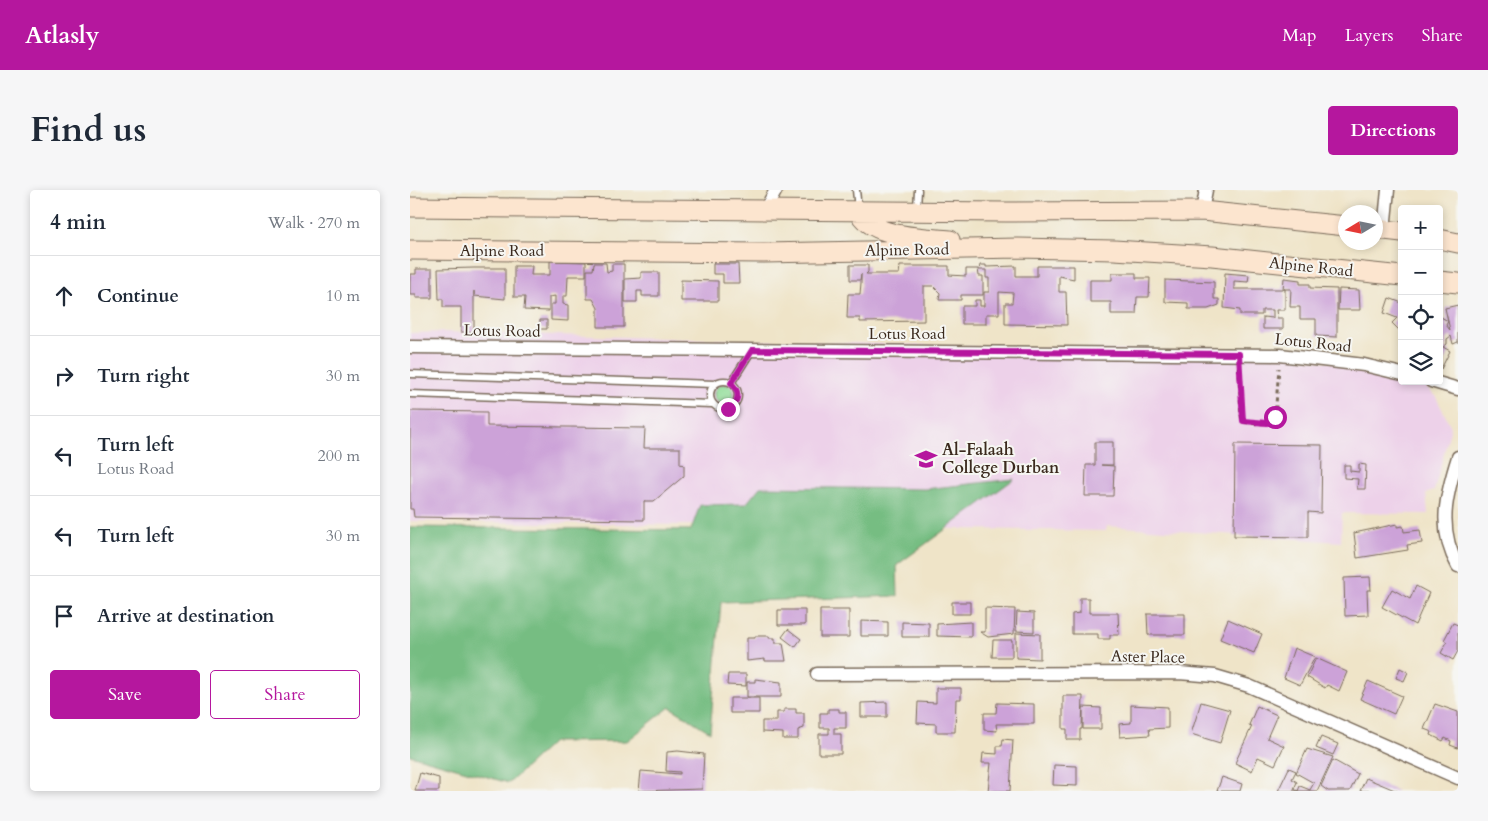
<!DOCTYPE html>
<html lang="en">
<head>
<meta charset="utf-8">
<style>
	body { margin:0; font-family:Cardo,serif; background:#f6f6f7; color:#1f2937 }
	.controls { position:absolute; right:15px; top:15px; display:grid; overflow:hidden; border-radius:5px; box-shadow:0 2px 8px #0003 }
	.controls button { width:45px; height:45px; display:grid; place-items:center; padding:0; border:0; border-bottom:1px solid #e0e1e3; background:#fff; color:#1f2937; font:25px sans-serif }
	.compass { position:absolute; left:928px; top:15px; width:45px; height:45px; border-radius:50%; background:#fff; box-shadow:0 2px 8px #0003; rotate:260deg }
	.stop { position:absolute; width:15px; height:15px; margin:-11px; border:4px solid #b5179e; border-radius:50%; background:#fff }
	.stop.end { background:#b5179e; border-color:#fff; box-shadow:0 1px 5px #0008 }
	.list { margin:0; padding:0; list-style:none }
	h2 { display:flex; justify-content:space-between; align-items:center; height:65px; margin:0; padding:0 20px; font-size:21px }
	h2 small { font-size:16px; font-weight:400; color:#747a83 }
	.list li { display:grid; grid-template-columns:32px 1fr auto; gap:15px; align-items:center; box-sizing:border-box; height:80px; padding:0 20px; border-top:1px solid #e0e1e3 }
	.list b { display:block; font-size:19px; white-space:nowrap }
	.list p { margin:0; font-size:16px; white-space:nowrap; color:#747a83 }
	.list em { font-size:16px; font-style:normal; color:#747a83 }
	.actions { display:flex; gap:10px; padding:15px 20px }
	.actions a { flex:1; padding:11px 0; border:1px solid #b5179e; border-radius:5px; text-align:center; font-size:18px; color:#b5179e }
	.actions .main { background:#b5179e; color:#fff }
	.icon { flex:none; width:28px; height:28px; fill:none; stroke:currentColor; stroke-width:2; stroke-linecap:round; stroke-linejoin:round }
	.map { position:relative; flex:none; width:1048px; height:601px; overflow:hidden; border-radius:5px }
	header { display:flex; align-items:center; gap:30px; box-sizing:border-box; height:70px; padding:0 25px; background:#b5179e; color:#fff }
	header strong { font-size:24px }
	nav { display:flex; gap:28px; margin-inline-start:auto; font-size:18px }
	.intro { display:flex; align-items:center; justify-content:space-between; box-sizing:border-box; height:120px; padding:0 30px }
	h1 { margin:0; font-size:35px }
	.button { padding:12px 22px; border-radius:5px; background:#b5179e; color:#fff; font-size:18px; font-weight:700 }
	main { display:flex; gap:30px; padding:0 30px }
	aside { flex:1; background:#fff; border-radius:5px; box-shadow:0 2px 8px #0003 }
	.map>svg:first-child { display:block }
</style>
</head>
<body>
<header>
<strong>Atlasly</strong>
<nav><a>Map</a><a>Layers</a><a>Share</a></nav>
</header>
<div class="intro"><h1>Find us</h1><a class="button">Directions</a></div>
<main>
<aside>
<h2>4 min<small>Walk · 270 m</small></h2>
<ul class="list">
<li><svg class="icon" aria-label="ahead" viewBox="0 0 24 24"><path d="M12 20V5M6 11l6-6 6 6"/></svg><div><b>Continue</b></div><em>10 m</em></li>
<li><svg class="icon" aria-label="right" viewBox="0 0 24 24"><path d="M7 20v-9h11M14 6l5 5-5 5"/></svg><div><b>Turn right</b></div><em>30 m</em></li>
<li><svg class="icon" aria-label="left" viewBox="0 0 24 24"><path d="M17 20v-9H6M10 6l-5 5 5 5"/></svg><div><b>Turn left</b><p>Lotus Road</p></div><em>200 m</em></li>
<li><svg class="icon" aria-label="left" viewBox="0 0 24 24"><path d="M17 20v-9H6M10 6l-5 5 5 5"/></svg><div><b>Turn left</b></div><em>30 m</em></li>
<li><svg class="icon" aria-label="arrive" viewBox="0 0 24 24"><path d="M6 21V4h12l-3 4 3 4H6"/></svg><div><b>Arrive at destination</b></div></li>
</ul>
<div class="actions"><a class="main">Save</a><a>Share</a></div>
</aside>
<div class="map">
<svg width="1048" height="601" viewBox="0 0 1048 601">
	<rect width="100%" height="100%" fill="#f6f6f2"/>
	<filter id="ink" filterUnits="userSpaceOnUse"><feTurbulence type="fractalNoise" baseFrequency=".02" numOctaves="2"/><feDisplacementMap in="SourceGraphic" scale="10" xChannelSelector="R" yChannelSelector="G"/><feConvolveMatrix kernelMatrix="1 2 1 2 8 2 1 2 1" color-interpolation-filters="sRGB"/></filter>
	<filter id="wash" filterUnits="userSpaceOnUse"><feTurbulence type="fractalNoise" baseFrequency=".0096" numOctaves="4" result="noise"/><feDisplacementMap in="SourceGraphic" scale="20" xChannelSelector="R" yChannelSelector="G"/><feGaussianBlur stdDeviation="1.12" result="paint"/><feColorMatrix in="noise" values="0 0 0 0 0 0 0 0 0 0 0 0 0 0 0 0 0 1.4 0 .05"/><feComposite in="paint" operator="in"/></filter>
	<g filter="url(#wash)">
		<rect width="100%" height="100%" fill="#efe4c8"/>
		<path fill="#edd1e9" d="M34 142 871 165 992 183V191H1010L1026 207 1041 237 1024 301 1016 303 1018 324 932 323 931 352 697 336 696 341 0 331V143Z"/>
		<path fill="#93de9a" stroke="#67845c" d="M304 204a10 10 0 1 1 20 0a10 10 0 1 1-20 0Z"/>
		<path fill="#76bd82" stroke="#587450" d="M604 289 487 375 488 406 311 412 300 542 260 517 217 551 143 552 99 593 0 565V337L281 340 290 315 336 314 350 297 515 299Z"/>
		<g id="blocks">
			<path fill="#cca2d8" d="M140 71 176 72V86H158L157 106H153V114L158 115V131L141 130V114H145V106L139 107V121L114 120 115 107H104V76H122L121 85H140Z
				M184 73H196L197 82 202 81V74H214V137H188V118L183 109H177V80H183Z
				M303 74H328L329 93H313V84H303Z
				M440 75H458V82L456 84H489L490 76H539V85L556 86V79H568L569 86H573V105H551V110H529L530 103 523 96H514V131L450 132V128H437L438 104H450L451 93V84L450 90H440Z
				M570 75H576V77L606 76V86H627V76H664V89L649 86V102H656L657 135 595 134V113H602L603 103 589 102V124H576V134H552V116H565V110H570V116H574V102H579V88H576V80H569Z
				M64 78H95V109L64 106V101V142H51V117H33V109H29L28 79Z
				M6 79H22V108H6V105H0V84H6Z
				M231 82H249V106H232V101H227V112H215V89L231 88Z
				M702 83H726V88H740L739 107H727L726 124H701V112H680V90H702Z
				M815 83 839 85 838 92 824 91V99H875V120H866L867 128H873V139H853V127L863 128V120H852V125H830V120L814 118Z
				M874 88 890 90V94H900V98L927 99V147L906 146V129H890V117H880L881 99H873Z
				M271 90 308 91V111H271Z
				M755 90 804 92V109H809V115L798 119H778V113L755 112Z
				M929 99 949 100 950 120H928Z
				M979 108 992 113 990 126 992 124V143L982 133 987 128 974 123Z
				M1048 115V152L1043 154 1041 146 1037 149V154L1033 157 1040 161 1031 179 1029 126 1038 131 1036 135 1040 140 1035 118Z
				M130 130H137V139H129Z
				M0 221 77 222V236L235 238 234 258H270V274L274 275V286L244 311H234V330L4 327 3 319H0Z
				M685 252H703V275H691L704 276 703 306H675L676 275H685Z
				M825 254 912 255 911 323 898 322V347L824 346Z
				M949 274 956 275 955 299H947L948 289 934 288V275H940V281L949 282Z
				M987 334V337L993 336 994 342 1010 340 1012 353 997 355 998 360 947 368 944 343Z
				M960 387 961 400H957L958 425 935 426 934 388Z
				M1006 396 1019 403 1005 435 972 417 982 399 1000 409Z
				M670 408H679V423H708L709 445H700V449H688V444H662V424L670 423Z
				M542 412H560V424H542Z
				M575 418 605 419 604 444 578 447 570 442H575Z
				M368 420H395V435H368Z
				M410 420H439V447H410Z
				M607 422 624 423V442L606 441Z
				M737 424H775V445H738Z
				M818 429 852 444 844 463 810 449Z
				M451 431 478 432V446H451Z
				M492 432 519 433V447H492Z
				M561 432V447L527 446V434Z
				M1043 433 1048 435V461L1043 470 1031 463 1037 452 1034 450Z
				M378 439 391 449 385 457 372 447Z
				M606 443 630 444V469L606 468Z
				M345 446H359V448H365V453H373L376 471H355V469L337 471V448H345Z
				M583 450H602V467H582Z
				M884 458 905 467 890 495 874 488Z
				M906 468 937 482 929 501 917 495 915 498 897 487Z
				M990 478 998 482 994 491 986 488Z
				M318 484H336V496L317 495Z
				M345 489 371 492V507H337V492H345Z
				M958 491 992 506 984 524 950 509Z
				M526 498H551V509H546L545 542H526V534L507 533 508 512 526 513Z
				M653 506H673L672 539H670V550H657V539H653Z
				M320 508H349V523H320Z
				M477 512V527H451V513Z
				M791 512 820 520 810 553 781 544Z
				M587 513 624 514V534H586L587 541 574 540V523H586Z
				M1025 514 1048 522V558L1040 555 1041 551 1035 548 1033 551 1021 545 1022 542 1014 539Z
				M721 515 758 517V538L739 539 740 545 710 547 709 534 721 533Z
				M847 516 867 525 857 548 874 556 865 575 848 567 842 581 825 573 842 536 839 535Z
				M673 517 691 518V539H673Z
				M374 519H386V523H394V538L388 540V549H373V543L352 542V531H367V522H374Z
				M418 519H429V522H436V538H424V544H431V564H409V544H419V538H410V523H418Z
				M911 547 928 554 923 565 906 558Z
				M593 549 603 550 600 601H578L581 573H572L573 563 587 564V556H592Z
				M897 559 923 567 907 601H868L879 578 886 581 882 589 887 592 884 599 888 601 890 596 900 600 901 598 904 593 886 583Z
				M268 561 294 564 292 599 229 601 231 581 270 584V582L256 581 257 562Z
				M923 570 948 584 940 601H918L911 596Z
				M644 575 667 576V596L643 595Z
				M10 583 29 588V601H5Z
				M812 587 832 594 830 601H807Z
				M956 588 987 601H950Z"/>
		</g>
	</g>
	<g filter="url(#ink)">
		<use href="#blocks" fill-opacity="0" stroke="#7a6b5a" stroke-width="1"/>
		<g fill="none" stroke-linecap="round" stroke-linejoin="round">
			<g stroke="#7a6b5a" stroke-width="9">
				<path id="service" d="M446 0 448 19
					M507 19 508 0
					M0 184 305 194
					M300 205a14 14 0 1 1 28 0a14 14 0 1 1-28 0Z
					M321 193 342 160
					M0 204 302 214"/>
			</g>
			<g stroke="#7a6b5a" stroke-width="15">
				<path id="minor" d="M355 20 366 0
					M792 21 796 0
					M974 40 978 0
					M0 157 870 165 954 175 992 184
					M1021 191 1048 199
					M1048 267C1036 305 1027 339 1048 376
					M407 484 769 483 805 486 839 496 1048 588"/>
			</g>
			<g stroke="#7a6b5a" stroke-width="21">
				<path id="secondary" d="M0 17 597 22 792 21 936 36
					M448 20C459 48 514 47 540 50
					M966 39 992 42
					M1029 49 1048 53
					M0 60 354 63 608 58 704 60 802 66 992 86
					M1029 91 1048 93"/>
			</g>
			<path stroke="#7a6b5a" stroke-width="3" stroke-dasharray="4 4" stroke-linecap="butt" d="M829 177 831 225 833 231C842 235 858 235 865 227L869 178"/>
			<use href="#service" stroke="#fff" stroke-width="6"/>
			<use href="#minor" stroke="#fff" stroke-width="12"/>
			<use href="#secondary" stroke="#fce5cf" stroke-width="19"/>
		</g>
	</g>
	<g fill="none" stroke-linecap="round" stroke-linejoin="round" filter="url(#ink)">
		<path stroke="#b5179e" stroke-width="6" d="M318 219C329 213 331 202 321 193L342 160 829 164 833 231 857 233 865 227"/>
	</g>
	<defs>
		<g id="school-bare" transform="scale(1.725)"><path d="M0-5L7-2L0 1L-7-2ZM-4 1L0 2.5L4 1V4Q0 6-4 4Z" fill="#b5179e" stroke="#f6f6f2" stroke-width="2.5" paint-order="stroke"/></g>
	</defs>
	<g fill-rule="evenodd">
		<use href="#school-bare" x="516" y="269"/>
	</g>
	<g text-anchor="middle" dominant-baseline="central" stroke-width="4" stroke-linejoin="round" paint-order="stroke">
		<g font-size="16" fill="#3b2a1e" stroke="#f6f6f2">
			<text transform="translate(497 60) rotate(-1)">Alpine Road</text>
			<text x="92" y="61">Alpine Road</text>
			<text transform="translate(901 77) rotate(6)">Alpine Road</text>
			<text transform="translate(92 141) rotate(1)">Lotus Road</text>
			<text x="497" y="144">Lotus Road</text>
			<text transform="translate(903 153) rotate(6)">Lotus Road</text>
			<text transform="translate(738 467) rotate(1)">Aster Place</text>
		</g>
		<g font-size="16" font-weight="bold" fill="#3b2a1e" stroke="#f6f6f2" text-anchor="start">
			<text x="532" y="260">Al-Falaah<tspan x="532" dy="18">College Durban</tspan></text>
		</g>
	</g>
</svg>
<div class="controls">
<button>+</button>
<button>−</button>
<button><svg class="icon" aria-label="locate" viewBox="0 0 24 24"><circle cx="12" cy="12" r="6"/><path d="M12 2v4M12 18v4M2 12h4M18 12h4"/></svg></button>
<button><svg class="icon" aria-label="layers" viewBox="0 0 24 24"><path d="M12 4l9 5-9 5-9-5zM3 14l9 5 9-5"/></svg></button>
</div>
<svg class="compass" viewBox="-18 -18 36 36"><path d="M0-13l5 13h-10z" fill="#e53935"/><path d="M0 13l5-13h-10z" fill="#747a83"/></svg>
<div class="stop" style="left:865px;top:227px"></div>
<div class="stop end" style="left:318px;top:219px"></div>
</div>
</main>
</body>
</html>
